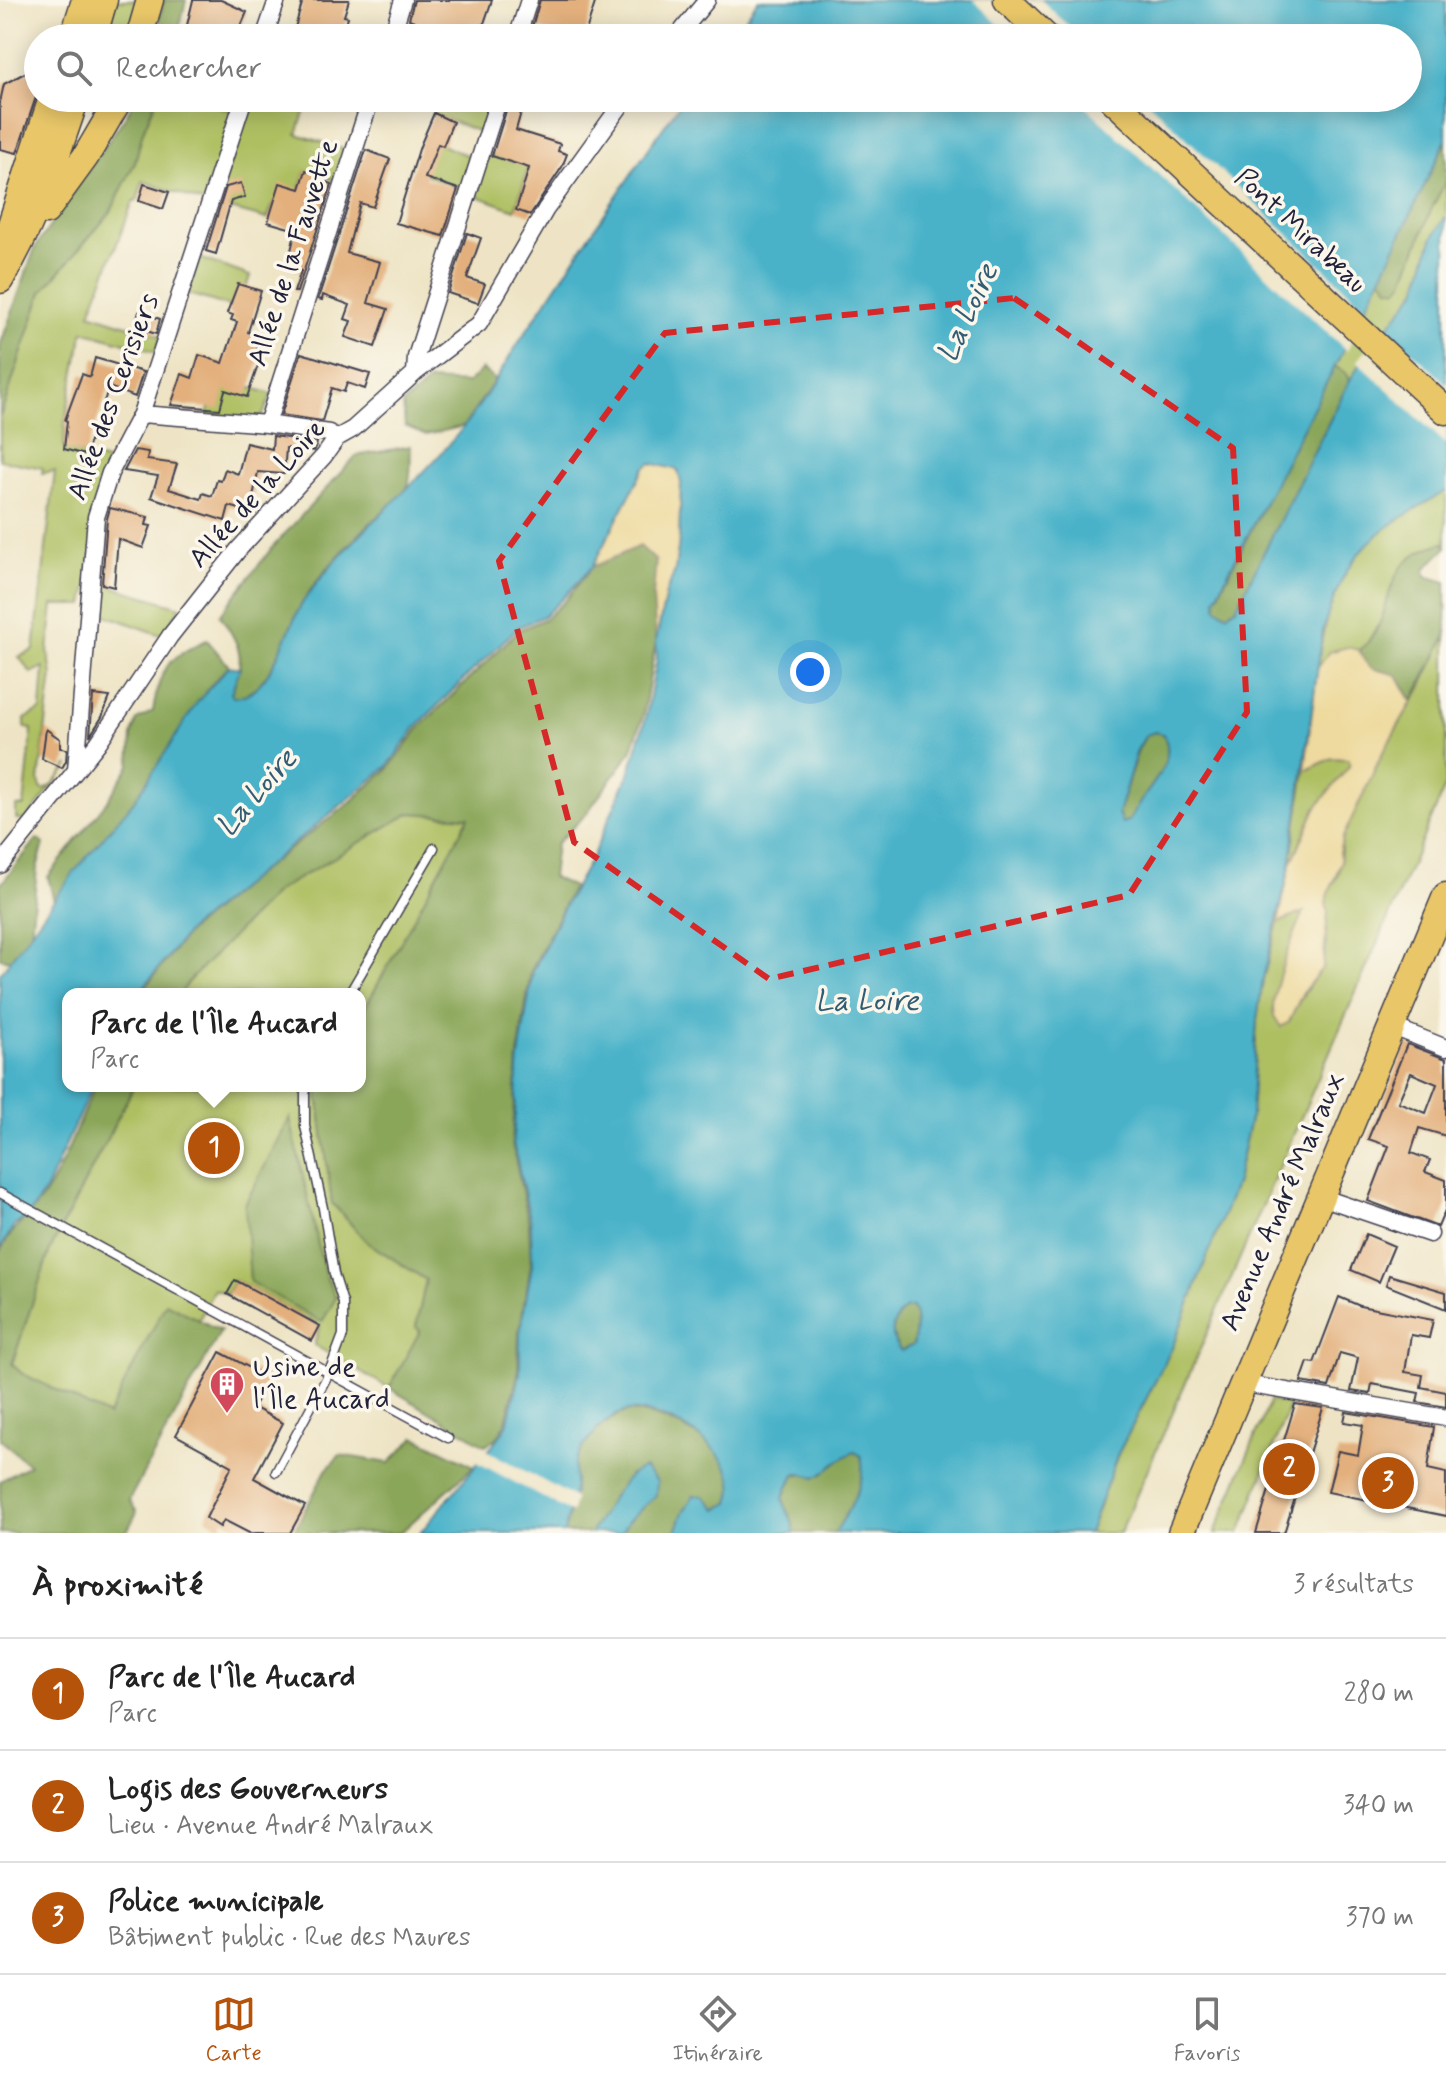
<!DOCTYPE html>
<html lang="fr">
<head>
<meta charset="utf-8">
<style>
	body { margin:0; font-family:Mynerve,sans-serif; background:#f6f6f6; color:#222 }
	.you { position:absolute; left:810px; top:672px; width:28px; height:28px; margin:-20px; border:6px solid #fff; border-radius:50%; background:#1a73e8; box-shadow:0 0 0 12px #1a73e833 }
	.badge { display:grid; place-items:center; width:52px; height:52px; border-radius:50%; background:#b45309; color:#fff; font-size:26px; font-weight:700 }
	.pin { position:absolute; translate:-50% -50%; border:4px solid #fff; box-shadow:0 2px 8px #0006 }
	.popup { position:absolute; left:62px; top:988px; width:304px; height:104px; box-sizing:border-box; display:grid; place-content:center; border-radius:16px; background:#fff; filter:drop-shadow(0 2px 6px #0005); font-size:26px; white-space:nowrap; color:#767676 }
	.popup b { font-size:30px; color:#222 }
	.popup::after { content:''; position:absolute; left:50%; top:100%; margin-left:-16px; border:16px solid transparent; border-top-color:#fff }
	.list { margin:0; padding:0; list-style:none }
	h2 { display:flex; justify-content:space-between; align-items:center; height:104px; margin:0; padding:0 32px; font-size:34px }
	h2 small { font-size:26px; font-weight:400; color:#767676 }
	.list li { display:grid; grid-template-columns:52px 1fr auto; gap:24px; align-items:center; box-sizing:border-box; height:112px; padding:0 32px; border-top:2px solid #e0e0e0 }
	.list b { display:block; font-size:30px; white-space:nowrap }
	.list p { margin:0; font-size:26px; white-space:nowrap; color:#767676 }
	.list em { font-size:26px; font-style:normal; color:#767676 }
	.icon { flex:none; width:44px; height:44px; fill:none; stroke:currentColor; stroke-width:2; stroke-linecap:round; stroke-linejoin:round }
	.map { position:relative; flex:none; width:1446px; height:1533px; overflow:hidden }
	.search { position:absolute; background:#fff; box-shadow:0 4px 20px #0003; left:24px; right:24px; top:24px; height:88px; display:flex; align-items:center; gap:20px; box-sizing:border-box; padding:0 28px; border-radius:44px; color:#767676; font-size:30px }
	.sheet { height:440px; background:#fff }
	nav { display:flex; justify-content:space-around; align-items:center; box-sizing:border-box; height:112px; border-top:2px solid #e0e0e0; background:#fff; font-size:22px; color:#767676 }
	nav a { display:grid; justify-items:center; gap:4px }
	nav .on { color:#b45309 }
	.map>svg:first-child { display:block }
</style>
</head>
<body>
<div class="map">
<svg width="1446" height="1533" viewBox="0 0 1446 1533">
	<rect width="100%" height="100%" fill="#fbf7ec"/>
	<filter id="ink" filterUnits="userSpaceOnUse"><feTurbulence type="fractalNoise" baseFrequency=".0125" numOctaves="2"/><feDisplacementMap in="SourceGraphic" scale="16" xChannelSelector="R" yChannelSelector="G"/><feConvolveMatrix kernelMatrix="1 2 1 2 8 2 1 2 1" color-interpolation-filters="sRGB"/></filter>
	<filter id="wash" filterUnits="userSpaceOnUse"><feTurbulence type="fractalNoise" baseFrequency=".006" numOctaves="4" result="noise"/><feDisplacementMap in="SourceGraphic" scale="32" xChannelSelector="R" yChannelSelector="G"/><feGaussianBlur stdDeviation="1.8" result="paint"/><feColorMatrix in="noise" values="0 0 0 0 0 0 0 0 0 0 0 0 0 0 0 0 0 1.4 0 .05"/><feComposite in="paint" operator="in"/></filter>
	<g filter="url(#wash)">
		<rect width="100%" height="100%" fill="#eee4c5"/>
		<path fill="#aebf62" stroke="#68704e" stroke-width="2" d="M113 0H141L132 38H103Z
			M157 98H194L235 112 205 203 143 181 137 200 133 202 90 313 161 336 156 352 83 331 65 420 64 448 109 462 84 605H53L48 651 52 675 39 781 41 788 44 790 53 785 69 765 25 821 16 819V806H24L32 729 25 728V719L41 710 44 667 31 673 19 657 34 650 55 471 42 473 43 468 0 460V417L42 292 110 213 135 162 143 131Z
			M251 98H309L297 134 350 151 340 182 306 171 297 198 274 202 267 219 216 205Z
			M439 98H467L490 108 482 133 433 114Z
			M424 138 474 158 464 190 414 170Z
			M488 154 529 167 515 210 474 195Z
			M1446 181V216L1432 239 1417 290 1364 357 1350 380 1346 373 1334 366 1381 277 1389 287Z
			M200 258 250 276 239 309 188 294Z
			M218 378 272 394 261 419 207 415Z
			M1446 491V547L1444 543 1376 628 1366 645 1359 650C1338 645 1329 652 1317 669 1324 622 1334 571 1371 538 1393 519 1421 506 1446 491Z
			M97 582 181 607 161 635 95 611Z
			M1446 636V785L1120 1533H1089L1118 1454 1172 1348 1236 1182 1251 1115 1257 1020 1263 979 1278 923 1305 911 1282 969 1296 1007C1305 990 1318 976 1324 958 1328 944 1325 917 1326 902 1326 893 1335 882 1338 873 1342 861 1339 850 1343 837L1383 752 1420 690Z
			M1332 758 1349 759 1350 765 1316 808 1290 866 1305 771Z
			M410 813 470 817 360 1017V994H181L187 983 277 891Z
			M134 1086H322L318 1093 332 1203 367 1242 426 1280 416 1327 421 1331 389 1388 314 1345 320 1326 235 1280 227 1294 214 1289 199 1320 166 1304 108 1416 21 1373 12 1364 50 1250Z
			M1270 1401 1290 1404 1240 1533H1215Z"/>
		<path fill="#8aa658" stroke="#56644a" stroke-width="2" d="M164 0H186L177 38H155Z
			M135 98H157L143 131 135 162 110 213 42 292 0 417V346L35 248 127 114Z
			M1446 140V181L1432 208 1404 281 1398 289 1389 287 1381 277Z
			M1334 366 1346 373 1350 380 1236 608 1227 614 1217 608 1216 599Z
			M482 369 495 380 464 426 426 435 405 426 403 404 429 381 468 383Z
			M411 446C410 457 412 479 407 488 401 498 388 506 380 514 352 541 323 569 303 602 286 628 271 697 233 697L231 693C247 657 240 646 220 615L272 548 356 456Z
			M1444 543 1446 548 1425 569 1426 576 1446 582V636L1412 702C1407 692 1404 680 1394 675 1374 664 1372 680 1359 650 1402 619 1370 560 1444 543Z
			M640 546 656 561 653 597 656 641 643 716 631 752 586 814 556 844 552 877 573 887 531 971 518 1056 512 1143 529 1223 531 1265 519 1333 518 1374 505 1425 496 1439 485 1445 389 1388 420 1331 416 1327 426 1280 367 1242 332 1203 318 1093 322 1086H360V1017L469 817 410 813 277 891 187 983 181 994H140L189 931 253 877 346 806 388 769 421 726 519 630 545 619 565 601 592 567Z
			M207 640 229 666C190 704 168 755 136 798 110 834 80 865 54 901L48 877 108 800 130 765 132 735 137 720 153 711C161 666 166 659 207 640Z
			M1155 732 1163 734C1181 765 1139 794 1131 820L1122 823 1118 814 1138 750 1146 735Z
			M37 839 44 844 37 868 31 934 10 960 0 958V885Z
			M95 1086H134L50 1250 12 1364 21 1373 108 1416 166 1303 221 1331 129 1500 137 1512 126 1533H0V1481L29 1465 0 1439V1252C11 1228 31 1216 45 1194 65 1163 79 1120 95 1086Z
			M290 1118 325 1275 336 1298 322 1322 250 1282 245 1204Z
			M906 1308H912C918 1319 916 1333 913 1345L901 1351C888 1337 891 1320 906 1308Z
			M629 1411C670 1415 749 1451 730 1503L717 1509 704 1496 683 1512 676 1533H621L629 1520 649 1501 630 1475 609 1503 591 1533H564C568 1517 574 1499 575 1482 575 1476 573 1475 574 1470 576 1445 607 1417 629 1411Z
			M415 1437 474 1466 400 1533H293L326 1470 340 1455 389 1463Z
			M855 1452 861 1456C868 1483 848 1511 835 1533H794C795 1521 785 1510 783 1498L794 1474 821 1475 847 1454Z"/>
		<path fill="#eeda9e" stroke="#887e6c" stroke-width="2" d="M651 463 674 467 680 475 681 483 679 541 675 571 666 593 656 641 653 597 656 561 640 546 592 567 644 468Z
			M1347 647 1359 650C1370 675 1375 667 1397 675L1412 702 1383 752 1343 837 1339 852 1341 861 1326 902 1328 911 1323 967 1303 992 1289 1022 1281 1027C1280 1025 1275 1018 1274 1016 1268 995 1295 932 1304 912L1278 923 1290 866 1316 808 1350 765 1348 759 1332 758 1305 771 1317 669 1329 652Z"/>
		<path fill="#4ab2c9" stroke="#366a82" stroke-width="2" fill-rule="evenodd" d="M758 0H1446V140L1381 277 1223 583 1216 599 1217 608 1227 614 1236 608 1350 380 1364 357 1417 290 1432 239 1446 216V491C1373 534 1348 546 1323 630L1290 866 1263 979 1257 1020 1251 1115 1236 1182 1172 1348 1118 1454 1089 1533H835C848 1511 868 1483 861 1456L855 1452C839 1457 830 1471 815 1478L800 1473 794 1474 783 1498C785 1510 795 1521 794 1533H676L683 1512 694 1495 704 1496 717 1509 730 1503C748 1457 670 1408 629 1411 608 1413 584 1442 576 1460 573 1469 575 1476 575 1484 573 1501 567 1517 564 1533H420L498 1439 507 1425 520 1374V1333L532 1265 531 1222 513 1143 519 1057 533 971 567 901 593 855 630 771 646 717 657 659 656 641 666 593 675 571 679 541 681 483 678 470 651 463 644 468 592 567 563 598 544 616 518 627 464 679 419 724 387 767 190 929 138 994H68V1086H92L46 1189 29 1215 14 1226 0 1249V974L75 871 135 800 198 701 229 666 240 668 231 693 233 697C272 698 287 624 305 599 351 534 416 488 465 425 490 393 508 357 531 324 582 248 631 172 684 98H1408V38H732ZM1155 732 1163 734C1181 765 1139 794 1130 820L1122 823 1118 814 1137 750 1146 735ZM906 1308H912C918 1319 916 1333 913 1345L901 1351C888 1337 891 1320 906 1308Z
			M644 1468 657 1481 656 1495 629 1520 621 1533H591C601 1516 625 1471 644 1468Z"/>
		<path fill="#eee4c5" d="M973 0H1041L1081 38H1013Z
			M1077 98H1144L1368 310 1347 351Z
			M1384 325 1446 384V444L1357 361Z
			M484 1449 575 1498 572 1513 475 1461Z"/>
		<g id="blocks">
			<path fill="#e3b07d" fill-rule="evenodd" d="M193 0H221L247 12 236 38H184Z
				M303 0H349L344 16 348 17 341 38 314 35 313 38H292Z
				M414 0H492L479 38H415L420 23 409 19Z
				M540 0H596L584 37 567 31 565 38H547L549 32 532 27Z
				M38 66V91L17 153 0 149V102L4 84Z
				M510 98H525L516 130 560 144 558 151 567 154 562 167 530 215 516 210 529 168 492 156Z
				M434 113 453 122 443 146 438 144 425 178 458 189 443 236 396 223 420 146Z
				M366 150 390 159 373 207 360 203 347 253 380 262 368 303 388 309 375 347 345 337 351 321 345 319 350 305 323 295 322 300 318 299Z
				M306 170 322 176 320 180 332 184 297 292H294L301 271 287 267 296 230 268 222 280 183 300 189Z
				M241 183 245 197 231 201 216 254 206 251 226 187Z
				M144 184 169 192 163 209 139 201Z
				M467 233 481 238 467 278 485 284 478 303 448 293Z
				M238 284 261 291 248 332 260 336 255 355 261 357 247 397 225 390 220 409 171 405 182 374 192 378 199 355 223 363 237 322 231 320 233 315 227 313Z
				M139 312 160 319 156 334 134 327Z
				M301 353 370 374 365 389 347 383 344 392 332 388 322 421 281 415Z
				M95 358 143 372 135 397 109 387 85 455 64 449 67 421 65 420 82 374 90 377Z
				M273 436 317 442 316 448 314 451 286 448 284 474 258 472 250 512 229 506 225 521 151 497 158 476 124 471 135 450 148 452 147 460 177 464 169 489 201 499 203 493 212 496 217 480 221 481 225 469 238 474 246 443 272 449Z
				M110 508 148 517 146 525 151 526 143 548 118 539 114 587 102 584 107 519Z
				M93 695 110 697 102 717 90 736Z
				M46 729 60 739V748L67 749 66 761 62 768 42 759Z
				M1407 1044 1446 1059V1136L1419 1128 1411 1153 1430 1160 1425 1172 1446 1180V1208L1438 1227 1368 1201 1389 1146 1368 1139ZM1411 1073 1437 1084 1426 1113 1398 1102Z
				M1366 1234 1394 1246 1379 1282 1351 1270Z
				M1389 1275 1446 1292V1309L1386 1285Z
				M235 1280 320 1326 312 1341 227 1294Z
				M1339 1297 1360 1306 1433 1320 1429 1338 1411 1335 1405 1372 1423 1375 1421 1387 1446 1392V1407L1417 1402 1419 1393 1372 1384 1370 1394 1351 1391 1358 1358 1340 1353 1329 1387 1301 1382 1308 1362 1314 1363Z
				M220 1352 269 1378 253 1407 283 1423 254 1478 305 1506 290 1533H249L224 1520 220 1527 206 1518 232 1466 176 1435Z
				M1295 1404 1323 1408 1284 1533H1256Z
				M1346 1412 1434 1427 1428 1469 1446 1473V1516L1328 1492 1338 1451 1358 1455 1363 1425 1344 1422Z"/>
		</g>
	</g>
	<g filter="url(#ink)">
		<use href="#blocks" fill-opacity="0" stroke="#413f50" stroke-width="2"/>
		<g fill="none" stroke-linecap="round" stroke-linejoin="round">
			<g stroke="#413f50" stroke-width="11">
				<path id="service" d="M349 994 434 848
					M0 1193 448 1438
					M276 1472 328 1375 343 1335V1303L334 1274 323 1208 305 1126V1086"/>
			</g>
			<g stroke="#413f50" stroke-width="19">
				<path id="minor" d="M264 38 277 0
					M391 38 403 0
					M517 38 529 0
					M676 38 707 0
					M415 373 416 357 499 98
					M141 414 267 424 329 433 337 438
					M267 424 371 98
					M76 770 96 517 110 473 141 414 244 98
					M0 865 98 743 170 636 238 550 324 456 337 438 353 429 415 373 479 324 546 209 626 98
					M1391 1026 1446 1048
					M1321 1197 1430 1234
					M1243 1381 1257 1386 1446 1418"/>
			</g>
			<g stroke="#413f50" stroke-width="29">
				<path id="primary" d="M1007 0 1047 38
					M73 38 85 0
					M93 38 104 0
					M139 38 150 0
					M1111 98 1446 411
					M46 211 86 156 120 98
					M5 243 52 98
					M0 280C34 223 55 161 76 98
					M1181 1533 1446 896"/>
			</g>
			<use href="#service" stroke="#fff" stroke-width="8"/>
			<use href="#minor" stroke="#fff" stroke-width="16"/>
			<use href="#primary" stroke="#e9c769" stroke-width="26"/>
		</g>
	</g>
	<path fill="none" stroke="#d62828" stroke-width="6" stroke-dasharray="16 10" stroke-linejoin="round" d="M1014 298 1233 448 1247 712 1129 895 769 979 574 842 499 561 665 333Z"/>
	<defs>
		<g id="building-pin" transform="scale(1.8)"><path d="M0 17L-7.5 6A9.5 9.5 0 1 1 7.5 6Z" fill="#d1495b" stroke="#fbf7ec"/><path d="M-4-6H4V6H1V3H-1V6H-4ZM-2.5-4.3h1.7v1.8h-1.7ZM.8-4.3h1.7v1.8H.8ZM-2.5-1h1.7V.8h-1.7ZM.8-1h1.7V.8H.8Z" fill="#fff"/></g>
	</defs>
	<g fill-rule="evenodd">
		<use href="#building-pin" x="227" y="1384"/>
	</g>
	<g text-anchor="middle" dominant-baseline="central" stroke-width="7" stroke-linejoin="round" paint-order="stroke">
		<g font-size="28" fill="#22223b" stroke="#fbf7ec">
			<text transform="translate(1300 231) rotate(43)">Pont Mirabeau</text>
			<text transform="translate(294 253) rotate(-72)">Allée de la Fauvette</text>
			<text transform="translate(114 397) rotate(-70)">Allée des Cerisiers</text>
			<text transform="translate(258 494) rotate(-48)">Allée de la Loire</text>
			<text transform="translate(1283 1202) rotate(-67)">Avenue André Malraux</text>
		</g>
		<g font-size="28" fill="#22223b" stroke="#fbf7ec" text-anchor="start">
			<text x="253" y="1368">Usine de<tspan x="253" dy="32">l'Île Aucard</tspan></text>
		</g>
		<g font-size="30" font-style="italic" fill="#325c74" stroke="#fbf7ec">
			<text transform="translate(968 313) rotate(-65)">La Loire</text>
			<text transform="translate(257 793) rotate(-49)">La Loire</text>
			<text x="867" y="1001">La Loire</text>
		</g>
	</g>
</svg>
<div class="you"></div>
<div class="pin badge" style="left:214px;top:1148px">1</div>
<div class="popup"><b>Parc de l'Île Aucard</b>Parc</div>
<div class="pin badge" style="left:1289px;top:1469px">2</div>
<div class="pin badge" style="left:1388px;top:1483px">3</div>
<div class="search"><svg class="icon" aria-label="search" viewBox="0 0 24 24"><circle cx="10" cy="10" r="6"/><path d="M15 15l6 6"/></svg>Rechercher</div>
</div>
<section class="sheet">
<h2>À proximité<small>3 résultats</small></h2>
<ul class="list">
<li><span class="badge">1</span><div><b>Parc de l'Île Aucard</b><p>Parc</p></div><em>280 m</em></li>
<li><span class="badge">2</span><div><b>Logis des Gouverneurs</b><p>Lieu · Avenue André Malraux</p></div><em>340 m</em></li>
<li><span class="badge">3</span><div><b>Police municipale</b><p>Bâtiment public · Rue des Maures</p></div><em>370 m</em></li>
</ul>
</section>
<nav>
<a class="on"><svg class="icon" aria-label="map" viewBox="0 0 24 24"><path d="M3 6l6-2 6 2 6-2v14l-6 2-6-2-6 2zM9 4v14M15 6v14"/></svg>Carte</a>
<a><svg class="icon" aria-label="directions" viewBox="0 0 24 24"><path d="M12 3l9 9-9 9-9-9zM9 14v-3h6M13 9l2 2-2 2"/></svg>Itinéraire</a>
<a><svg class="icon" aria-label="saved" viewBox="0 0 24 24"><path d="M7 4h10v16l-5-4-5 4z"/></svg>Favoris</a>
</nav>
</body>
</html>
